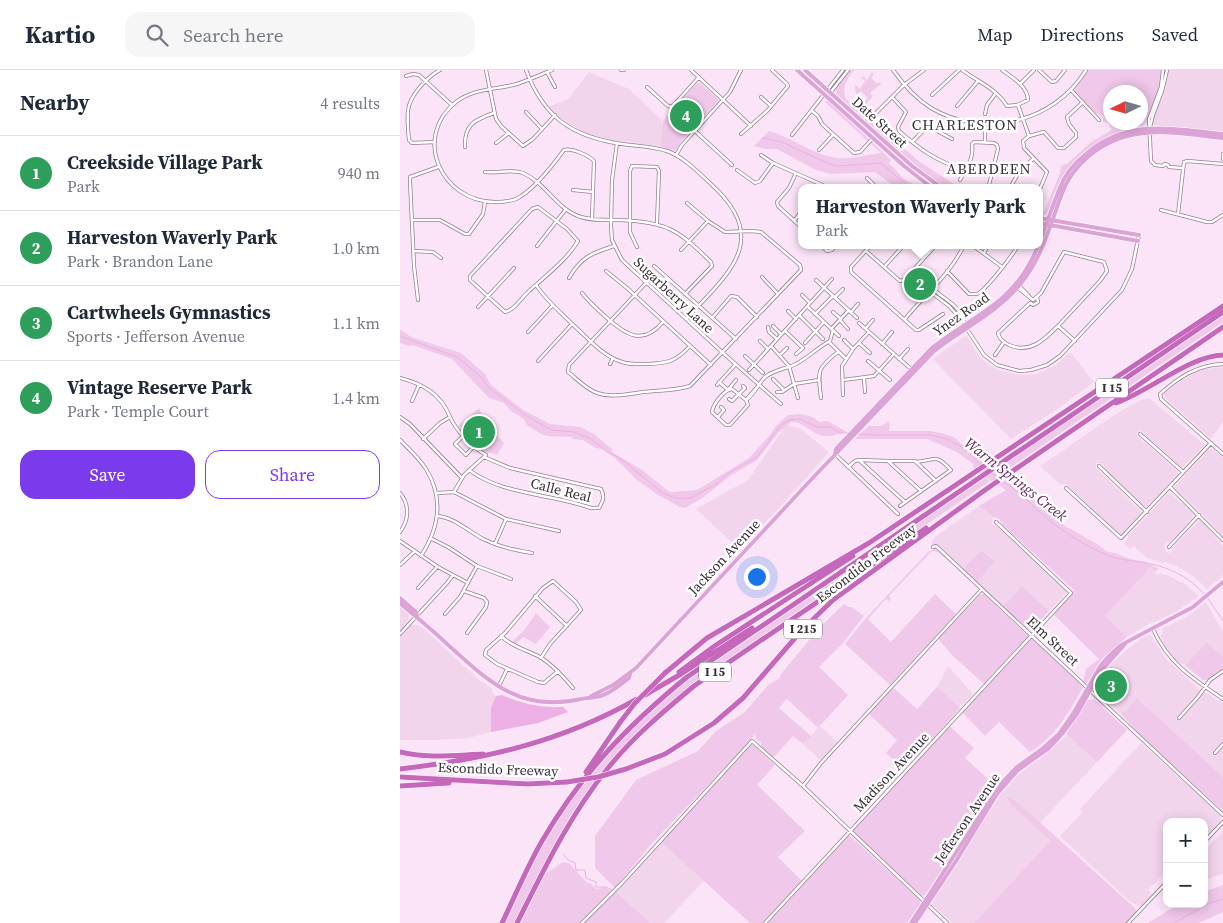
<!DOCTYPE html>
<html lang="en">
<head>
<meta charset="utf-8">
<style>
	body { margin:0; font-family:"Source Serif 4",serif; background:#f6f6f7; color:#1f2937 }
	.controls { position:absolute; right:15px; bottom:15px; display:grid; overflow:hidden; border-radius:10px; box-shadow:0 2px 12px #0003 }
	.controls button { width:45px; height:45px; display:grid; place-items:center; padding:0; border:0; border-bottom:1px solid #e0e1e3; background:#fff; color:#1f2937; font:25px sans-serif }
	.compass { position:absolute; left:703px; top:15px; width:45px; height:45px; border-radius:50%; background:#fff; box-shadow:0 2px 12px #0003; rotate:265deg }
	.you { position:absolute; left:356px; top:506px; width:18px; height:18px; margin:-12px; border:4px solid #fff; border-radius:50%; background:#1a73e8; box-shadow:0 0 0 8px #1a73e833 }
	.badge { display:grid; place-items:center; width:32px; height:32px; border-radius:50%; background:#7c3aed; color:#fff; font-size:16px; font-weight:700 }
	.pin { position:absolute; translate:-50% -50%; border:2px solid #fff; box-shadow:0 1px 5px #0006 }
	.popup { position:absolute; left:398px; top:114px; width:245px; height:65px; box-sizing:border-box; display:grid; place-content:center; border-radius:10px; background:#fff; filter:drop-shadow(0 1px 4px #0005); font-size:16px; white-space:nowrap; color:#747a83 }
	.popup b { font-size:19px; color:#1f2937 }
	.popup::after { content:''; position:absolute; left:50%; top:100%; margin-left:-10px; border:10px solid transparent; border-top-color:#fff }
	.list { margin:0; padding:0; list-style:none }
	h2 { display:flex; justify-content:space-between; align-items:center; height:65px; margin:0; padding:0 20px; font-size:21px }
	h2 small { font-size:16px; font-weight:400; color:#747a83 }
	.list li { display:grid; grid-template-columns:32px 1fr auto; gap:15px; align-items:center; box-sizing:border-box; height:75px; padding:0 20px; border-top:1px solid #e0e1e3 }
	.list b { display:block; font-size:19px; white-space:nowrap }
	.list p { margin:0; font-size:16px; white-space:nowrap; color:#747a83 }
	.list em { font-size:16px; font-style:normal; color:#747a83 }
	.actions { display:flex; gap:10px; padding:15px 20px }
	.actions a { flex:1; padding:11px 0; border:1px solid #7c3aed; border-radius:15px; text-align:center; font-size:18px; color:#7c3aed }
	.actions .main { background:#7c3aed; color:#fff }
	.icon { flex:none; width:28px; height:28px; fill:none; stroke:currentColor; stroke-width:2; stroke-linecap:round; stroke-linejoin:round }
	.map { position:relative; flex:none; width:823px; height:853px; overflow:hidden }
	header { display:flex; align-items:center; gap:30px; box-sizing:border-box; height:70px; padding:0 25px; background:#fff; border-bottom:1px solid #e0e1e3 }
	header strong { font-size:24px }
	nav { display:flex; gap:28px; margin-inline-start:auto; font-size:18px }
	.search { width:350px; height:45px; background:#f6f6f7; display:flex; align-items:center; gap:12px; box-sizing:border-box; padding:0 18px; border-radius:15px; color:#747a83; font-size:19px }
	main { display:flex }
	aside { flex:1; background:#fff }
	.map>svg:first-child { display:block }
</style>
</head>
<body>
<header>
<strong>Kartio</strong>
<div class="search"><svg class="icon" aria-label="search" viewBox="0 0 24 24"><circle cx="10" cy="10" r="6"/><path d="M15 15l6 6"/></svg>Search here</div>
<nav><a>Map</a><a>Directions</a><a>Saved</a></nav>
</header>
<main>
<aside>
<h2>Nearby<small>4 results</small></h2>
<ul class="list">
<li><span class="badge" style="background:#2e9e5b">1</span><div><b>Creekside Village Park</b><p>Park</p></div><em>940 m</em></li>
<li><span class="badge" style="background:#2e9e5b">2</span><div><b>Harveston Waverly Park</b><p>Park · Brandon Lane</p></div><em>1.0 km</em></li>
<li><span class="badge" style="background:#2e9e5b">3</span><div><b>Cartwheels Gymnastics</b><p>Sports · Jefferson Avenue</p></div><em>1.1 km</em></li>
<li><span class="badge" style="background:#2e9e5b">4</span><div><b>Vintage Reserve Park</b><p>Park · Temple Court</p></div><em>1.4 km</em></li>
</ul>
<div class="actions"><a class="main">Save</a><a>Share</a></div>
</aside>
<div class="map">
<svg width="823" height="853" viewBox="0 0 823 853">
	<rect width="100%" height="100%" fill="#fce4f8"/>
	<path fill="#f2d5ed" d="M768 0H823V62L754 55 752 52 754 43 763 24Z
		M189 2 229 19 263 51 260 76 197 68 182 62 175 56H172L148 37 168 29Z
		M565 266 567 267 580 287 591 296 598 300 620 305 637 304 656 295 670 282 694 312 656 340 611 369 533 289Z
		M823 297V352L811 369 765 328 764 323 795 302 806 299Z
		M749 328 805 375 782 398 749 370 742 361 737 362V367L746 373 778 402 777 405 747 437 742 435 707 402 702 393H696V398L742 442 739 446 720 465 666 414 661 415 640 396 716 344 738 331Z
		M386 355 400 358 429 382 379 438 339 479 296 439 348 410Z
		M809 379H813L823 388V467L808 450 775 418V416Z
		M770 423 792 442 794 446 773 469 764 475 766 482 769 483 772 481 776 474 799 451 803 452 823 476V505L807 519 793 506 777 496 766 493 765 491 763 493 747 488 734 476 730 479 724 474 729 465 767 424Z
		M579 436 593 447 592 454 602 460 666 519V523L649 541 622 516 603 536 577 512 595 492 583 480 563 499 539 476 532 475 531 472 536 466Z
		M751 497 758 505 760 503 769 506 785 514 799 526 776 542 745 556 727 567 705 546Z
		M806 532 823 562V586L807 572 785 595 778 592 766 578 760 566 762 565 763 558 788 546Z
		M0 537 8 544 9 550 12 555H18L24 559 79 610 91 618 93 624 96 626 91 638V662L68 668 35 670H0Z
		M747 565 752 567 766 589 797 617 800 621 808 624 823 633V707L747 637 732 654 696 621V616L713 592 730 577Z
		M548 596 573 624 564 634 560 635V638L537 617Z
		M420 656 438 673 421 691 403 674Z
		M667 665 697 692 640 753 614 729 613 730 608 727 607 729 650 771 574 853H552L533 835V831L602 722 605 721V719L617 706 648 682Z
		M741 673 820 745V751L804 768V752H767V801L748 820 752 824 740 837 728 830 660 766 683 742 680 739Z
		M823 761V804L804 810V781Z
		M261 772 304 811 264 853H251L215 821Z"/>
	<path fill="#f0c8ea" fill-rule="evenodd" d="M450 0H454C447 10 441 16 446 29L520 92 560 118H547L529 107 436 24V18Z
		M688 0H762L760 17 749 42 747 52 743 56 730 58 711 65 683 83 664 104 654 124 648 143 643 146 639 145V140L644 141 660 103 661 96 668 93 691 72 712 60 708 53 703 51V47L694 42 675 23V18ZM710 22H740V52H710Z
		M472 2 474 5 471 7 477 14 480 12 481 14 470 23 473 26 466 34 464 33 468 28 461 21 456 25 455 16 456 15 460 19 465 11 461 8 463 6 467 10Z
		M297 13H300L318 29V32L283 69 276 80 273 81 260 76 263 51Z
		M428 31 491 90 489 93 504 109 521 118H496L475 102 431 104 416 100 377 79H365L354 76 369 61C391 67 409 82 431 87 447 91 465 85 481 83L425 32Z
		M520 199 535 212 520 227 507 215Z
		M823 246V252L605 401 599 398Z
		M0 259 11 267 61 283 85 304 91 315 123 340 150 354 180 357 194 364 212 379V382L242 400 267 420 271 422 297 420 349 388 369 366 376 356 388 345 399 344 413 347 419 352 428 351 447 362C440 363 432 367 426 366 413 366 404 351 391 352L378 363 357 390 330 406 302 428 285 438 280 437 258 425 237 410 215 388 202 379 196 378 183 370 172 369 173 367 148 366 141 364 127 355 124 349 111 341 104 333 89 328 52 289 13 275 9 276 0 273Z
		M79 338 86 354 104 373 97 385 84 381 59 356Z
		M488 351 490 355 489 361H530L541 363 554 367 561 374 589 388 586 390V392L617 411V414L665 456 697 474 708 482 715 483 730 489 746 492 759 499 755 501 751 497 705 546 727 567 701 590 687 613 683 612 686 599 699 589 653 544 674 520 604 456 598 448 593 447 579 436 606 420 574 400 573 394 557 382 527 369H455L469 356H482Z
		M585 408 590 411 292 615 243 656 197 707 188 709C220 669 256 635 297 604Z
		M534 479 537 480 558 499 538 482 532 481 489 526 491 529 489 531 486 529 468 549 491 572 535 524 556 544 490 615 445 574 465 549 528 482Z
		M582 480 595 492 577 512 563 499Z
		M622 516 649 541 631 560 627 559 603 536Z
		M584 524 628 566 584 614 553 586 538 569 580 525Z
		M444 534 448 537H452L464 546 443 573 419 597 448 625 418 658 387 629 379 638 411 666 403 674 393 666 373 688 361 678V672L356 669 355 664 345 677 253 772 215 818 195 798V766L236 710 298 681 316 661 345 642 369 614 380 608V605L420 557Z
		M136 543 150 557 136 574 123 567 116 574 112 572 125 559Z
		M630 569 634 570 683 617C669 642 656 666 630 682L599 652 585 666 562 642Z
		M807 572 823 586V599L815 603 809 610H803L785 595Z
		M537 617 560 638 516 688 513 685 502 697 486 683 497 670 469 644 492 619H495L517 639Z
		M736 627 744 636 747 637 823 707V741L743 668 721 644 723 641 725 642 736 629Z
		M694 629 727 660 697 692 666 664 688 630Z
		M549 656 574 678 565 688 595 715 563 768 525 825 522 826 452 762Z
		M350 675H353L375 695 357 715 405 761 378 787 402 811 364 853H350L261 772Z
		M197 708 185 725 115 853H105C128 807 151 750 186 712 189 709 193 709 197 708Z
		M608 727 613 730 614 729 735 838 736 842 726 853H574L650 771 611 734 607 728Z
		M449 765 520 830V834L507 853H368Z
		M163 792 169 793 187 813H190L196 819 205 817 211 821 180 853H121L145 804Z
		M823 815V842L799 853H748L779 834H804V822Z
		M215 821 251 853H184Z"/>
	<path fill="#ecb0e4" d="M102 625C122 634 141 638 163 637L168 642 138 653 91 662V638L96 626Z"/>
	<g fill="none" stroke-linecap="round" stroke-linejoin="round">
		<path stroke="#ecb0e4" stroke-width="1" d="M362 68 382 72 427 93 436 96 481 93 510 118
			M0 266 57 287 80 306 90 319 128 347 151 360 174 362 191 369 206 381 221 389 263 423 272 427 281 429 291 428 318 413 327 404 357 387 380 356 389 350 401 349 416 357H430L440 363H449
			M456 364 478 365H530L547 369 567 380 582 396
			M591 403 600 409
			M603 411C622 423 636 440 653 453 669 466 691 479 710 486 720 490 730 490 740 492 765 495 789 506 804 524
			M807 527 823 551
			M163 784 168 790 175 793 176 800H185L186 808 196 812V817H206L212 820
			M774 853 810 833 823 829"/>
		<g stroke="#947e90" stroke-width="4">
			<path id="minor" d="M86 0 96 49 102 57 123 76 133 69 155 45
				M126 0C144 48 173 67 222 74 237 76 253 76 267 81 284 87 299 103 312 115 372 170 328 204 286 249
				M152 0C140 5 129 10 117 14 95 20 74 18 56 32 12 67 41 131 94 132 101 132 109 132 116 129 133 121 153 95 164 80 172 78 188 85 194 91L192 149
				M221 0H224
				M291 0 351 56
				M493 0C503 14 515 28 531 38 583 69 654 53 686 0
				M562 0C577 11 597 19 607 36L617 35 628 30C628 17 612 7 602 0
				M639 0 652 12 656 11 665 0
				M763 0 761 17 749 49 751 91 755 95 763 96 765 94 768 95 769 97 782 98
				M147 2 155 17
				M6 6 13 4 19 5 52 35
				M620 14 634 0
				M247 17 268 36 272 37 299 7
				M671 20 699 50
				M425 24 430 23 448 0
				M532 25 559 0
				M361 27 371 36
				M492 27 506 42 498 57 499 61C523 82 534 89 565 101
				M618 35 629 66
				M557 36 578 11
				M412 41 418 46 422 54 454 83 460 82 473 68
				M126 42 142 59
				M476 43 504 15 524 0
				M585 44 587 35 596 23
				M750 57 753 45 762 21 767 0
				M295 61 332 95
				M341 64 368 40 388 16 386 13 372 0
				M392 65 443 0
				M35 72 12 73 9 70C8 60 7 50 8 41 9 26 27 7 40 0
				M512 72 528 56 552 69
				M585 72V54
				M96 73 109 63
				M217 73 212 110 211 156 212 170 222 190 323 283 381 334
				M65 77C64 55 74 50 94 43
				M419 80 433 65
				M823 84V89
				M276 85 282 75 330 22 341 0
				M361 85 373 93 429 118
				M337 100 355 113 360 111 373 93
				M85 102C98 104 111 98 123 103 146 113 157 140 181 147 193 151 207 150 220 150 267 152 277 159 311 192L312 196 285 224
				M396 103 389 118 377 132 378 136 401 157
				M467 108 477 118
				M560 110C567 97 574 89 572 74L574 72 594 73 597 75 598 79 589 115 597 118
				M610 118 619 102 633 89
				M173 120 193 122
				M639 121 647 102 624 78 623 71 629 66 644 62 658 78H664L676 67V63L669 54 667 47 683 32
				M138 137 167 159 178 171C166 191 145 206 128 222 121 228 115 240 105 242L70 210V206L132 139Z
				M761 140 807 152H812L823 145
				M778 144 784 92 788 91 823 94
				M12 150H40L65 164H69L83 144 85 132
				M394 151 401 142
				M421 175 427 181 432 180 436 175
				M471 175 451 197V202L516 260H519L543 244
				M572 175 602 197
				M137 176 166 139
				M237 177 230 162V101L232 96 257 97 259 101 257 153
				M281 180 308 151
				M13 181 33 182 41 188
				M466 181 500 211 504 210 536 175
				M584 183 588 175
				M254 196 336 269
				M484 197 504 175
				M206 201 227 218 311 295
				M547 201 569 224C570 224 576 224 577 224 585 221 614 184 618 175
				M362 207 378 224
				M169 208C181 187 192 183 214 176
				M416 210 457 248
				M246 213 169 295 168 302C177 309 186 319 197 323 212 328 228 324 243 322 260 320 274 321 290 316L401 200 400 195 361 162 352 161 325 162 308 151 287 133
				M136 215C146 230 158 240 170 252 186 266 202 286 222 292 231 295 241 294 249 294 269 293 276 291 290 276
				M619 216 629 226
				M532 218C543 229 562 236 565 254
				M618 218 633 230 641 223 664 182 704 192 707 201 700 211 658 256 675 271 663 260
				M529 221 549 236 566 255
				M182 223C189 232 198 240 207 248 226 265 243 276 263 252
				M402 225 410 233
				M435 227 443 219
				M18 230 14 196 10 111V107L38 97
				M630 233 598 263C599 269 603 272 609 275 630 284 644 270 658 256
				M631 233 633 235 638 232 637 227
				M425 234 433 226
				M407 236 439 266
				M78 237 114 198
				M388 241 396 249
				M433 242 441 249
				M451 242 458 234
				M415 244 424 235
				M399 245 423 269
				M312 248 331 226 337 227 357 247
				M505 249C524 225 551 204 564 175
				M440 250 448 259
				M459 253 511 299
				M373 256 381 264
				M368 257 369 262 377 269
				M466 258 473 250
				M431 259 449 240
				M567 259 584 285 597 295 619 301 631 300 647 295 660 286 722 220 732 199 739 165
				M385 261 403 278 396 284
				M128 262 152 236
				M444 270 453 279
				M360 271 368 279
				M429 272 446 289
				M405 273 424 252
				M459 273 470 283
				M482 274 492 262
				M371 276 389 296 398 328
				M380 285 387 278
				M595 285 604 272
				M345 286 363 303
				M499 289 508 279
				M138 291 172 254
				M468 291 490 310
				M210 294 213 288
				M823 294C797 295 779 307 760 324L761 329 823 384
				M349 300 432 209
				M0 308C23 314 41 324 50 347
				M464 308 465 322
				M373 309 384 320
				M443 310 474 306 494 284
				M319 312 328 320 336 310
				M317 315 335 295
				M357 317 346 330C356 323 357 315 365 307 374 300 384 299 394 295 407 289 418 277 430 271L433 260
				M332 319 346 330 348 335 330 355H326L312 342C313 334 324 320 332 319Z
				M377 322H382L394 314 419 310
				M443 325 442 296 453 279 469 262
				M421 328C418 301 416 299 438 282
				M329 329 332 331 345 318 343 316
				M12 331 19 315
				M0 347 10 354 62 408
				M318 347 324 340 321 337
				M740 364 783 402
				M64 365 55 374 66 385 74 376
				M23 369 40 353 50 347C57 362 72 377 86 385L64 405 54 422
				M0 370C9 379 19 388 26 399 44 428 39 458 21 486
				M436 385 498 444
				M460 391 505 432
				M488 391H515L536 411
				M699 396 747 442
				M448 397 455 391 459 390 488 391 521 421
				M69 400C102 425 153 424 191 438H199C203 431 205 427 201 419L110 398 84 387
				M770 417 823 470
				M666 418 721 468 811 373
				M0 423C10 435 9 450 0 462
				M37 423 54 422 106 449 159 461
				M500 436 551 400C535 383 537 390 516 392
				M38 446C55 448 68 461 83 469 99 477 115 480 132 483
				M32 469 48 477 77 496 111 509
				M0 471 38 497 68 513
				M95 474 106 449
				M533 477 536 476 823 745
				M769 477 799 445
				M0 495 14 482
				M18 518 37 497
				M64 521 84 528 87 532 86 537 67 563
				M135 526 167 556
				M45 544 60 527 77 496
				M753 559C768 593 793 609 823 629
				M0 564 47 513 53 505
				M101 566C112 577 127 580 140 587 153 595 163 606 173 618
				M141 588 150 574 181 540 176 532 153 511 143 518 105 563 86 580 85 585 97 594 138 612 144 613 158 601
				M99 616 107 599
				M779 648 798 627 810 610 823 601
				M815 683 823 674
				M403 716 421 693 582 519
				M804 772 823 752
				M182 853 222 813 352 671 403 716 547 853
				M365 853 671 523 596 452
				M728 853 767 812"/>
		</g>
		<g stroke="#fff" stroke-width="5">
			<path id="major" d="M397 0 504 96 532 118
				M405 0 512 96 542 118
				M639 148 739 165
				M639 153 738 171
				M435 384 436 379 533 277C562 254 596 240 619 210 640 182 646 151 659 120 664 106 674 93 686 84 727 48 773 59 823 64
				M0 528 16 542 17 546
				M0 533C15 546 31 559 46 573 88 611 119 643 181 629 186 628 191 628 196 627 208 625 220 615 229 608L230 604
				M191 626 213 615 236 598 408 413 533 282C564 257 596 245 622 212 642 187 650 156 661 126 666 111 676 97 689 86 729 52 775 63 823 68
				M511 853 598 717 617 697 641 680 659 664 673 644 701 595 709 586 721 575 793 537 823 512
				M515 853 556 791 597 724 618 700 649 678 662 664 677 644 701 601 726 573"/>
		</g>
		<g stroke="#fff" stroke-width="6">
			<path id="highway" d="M716 333C750 321 789 286 823 285
				M279 602 316 575 453 486
				M265 603 307 568 469 473 823 236
				M245 625 281 604 352 558
				M0 682C27 689 56 685 83 684
				M0 699C86 689 161 672 237 629
				M226 699 265 684 314 653 343 628 402 560 433 530 585 420 823 257
				M186 702 221 651
				M0 707 128 714 167 712
				M0 716 49 713
				M102 853C115 826 127 797 142 771 181 704 227 656 287 607L823 242
				M117 853C144 799 170 745 208 698 233 667 264 641 294 616L526 458"/>
		</g>
		<use href="#minor" stroke="#fff" stroke-width="2.5"/>
		<use href="#major" stroke="#dca4d6" stroke-width="4"/>
		<use href="#highway" stroke="#c567bb" stroke-width="5"/>
		<g stroke="#fff" stroke-width="6" stroke-linecap="butt">
			<path id="highway-bridge" d="M221 651 235 633 265 603
				M167 712 198 707 226 699"/>
		</g>
		<use href="#highway-bridge" stroke="#c567bb" stroke-width="5"/>
	</g>
	<g text-anchor="middle" dominant-baseline="central" stroke-width="5" stroke-linejoin="round" paint-order="stroke">
		<g fill="#fff" stroke="#746d73" stroke-width="1">
			<rect x="696" y="308.5" width="32" height="19" rx="4"/>
			<rect x="384" y="549.5" width="38" height="19" rx="4"/>
			<rect x="299" y="592.5" width="32" height="19" rx="4"/>
		</g>
		<g font-size="12" font-weight="bold" fill="#392f37">
			<text x="712" y="318">I 15</text>
			<text x="403" y="559">I 215</text>
			<text x="315" y="602">I 15</text>
		</g>
		<g font-size="14" fill="#392f37" stroke="#fff">
			<text transform="translate(480 52) rotate(42)">Date Street</text>
			<text transform="translate(274 225) rotate(43)">Sugarberry Lane</text>
			<text transform="translate(561 244) rotate(-35)">Ynez Road</text>
			<text transform="translate(161 420) rotate(14)">Calle Real</text>
			<text transform="translate(324 487) rotate(-47)">Jackson Avenue</text>
			<text transform="translate(466 493) rotate(-37)">Escondido Freeway</text>
			<text transform="translate(653 571) rotate(43)">Elm Street</text>
			<text transform="translate(98 699) rotate(2)">Escondido Freeway</text>
			<text transform="translate(491 702) rotate(-47)">Madison Avenue</text>
			<text transform="translate(567 748) rotate(-56)">Jefferson Avenue</text>
		</g>
		<g font-size="15" letter-spacing="1" fill="#392f37" stroke="#fff">
			<text x="565" y="54">CHARLESTON</text>
			<text x="589" y="98">ABERDEEN</text>
		</g>
		<g font-size="15" font-style="italic" fill="#672361" stroke="#fff">
			<text transform="translate(616 409) rotate(38)">Warm Springs Creek</text>
		</g>
	</g>
</svg>
<div class="controls">
<button>+</button>
<button>−</button>
</div>
<svg class="compass" viewBox="-18 -18 36 36"><path d="M0-13l5 13h-10z" fill="#e53935"/><path d="M0 13l5-13h-10z" fill="#747a83"/></svg>
<div class="you"></div>
<div class="pin badge" style="left:79px;top:362px;background:#2e9e5b">1</div>
<div class="pin badge" style="left:520px;top:214px;background:#2e9e5b">2</div>
<div class="popup"><b>Harveston Waverly Park</b>Park</div>
<div class="pin badge" style="left:711px;top:616px;background:#2e9e5b">3</div>
<div class="pin badge" style="left:286px;top:46px;background:#2e9e5b">4</div>
</div>
</main>
</body>
</html>
